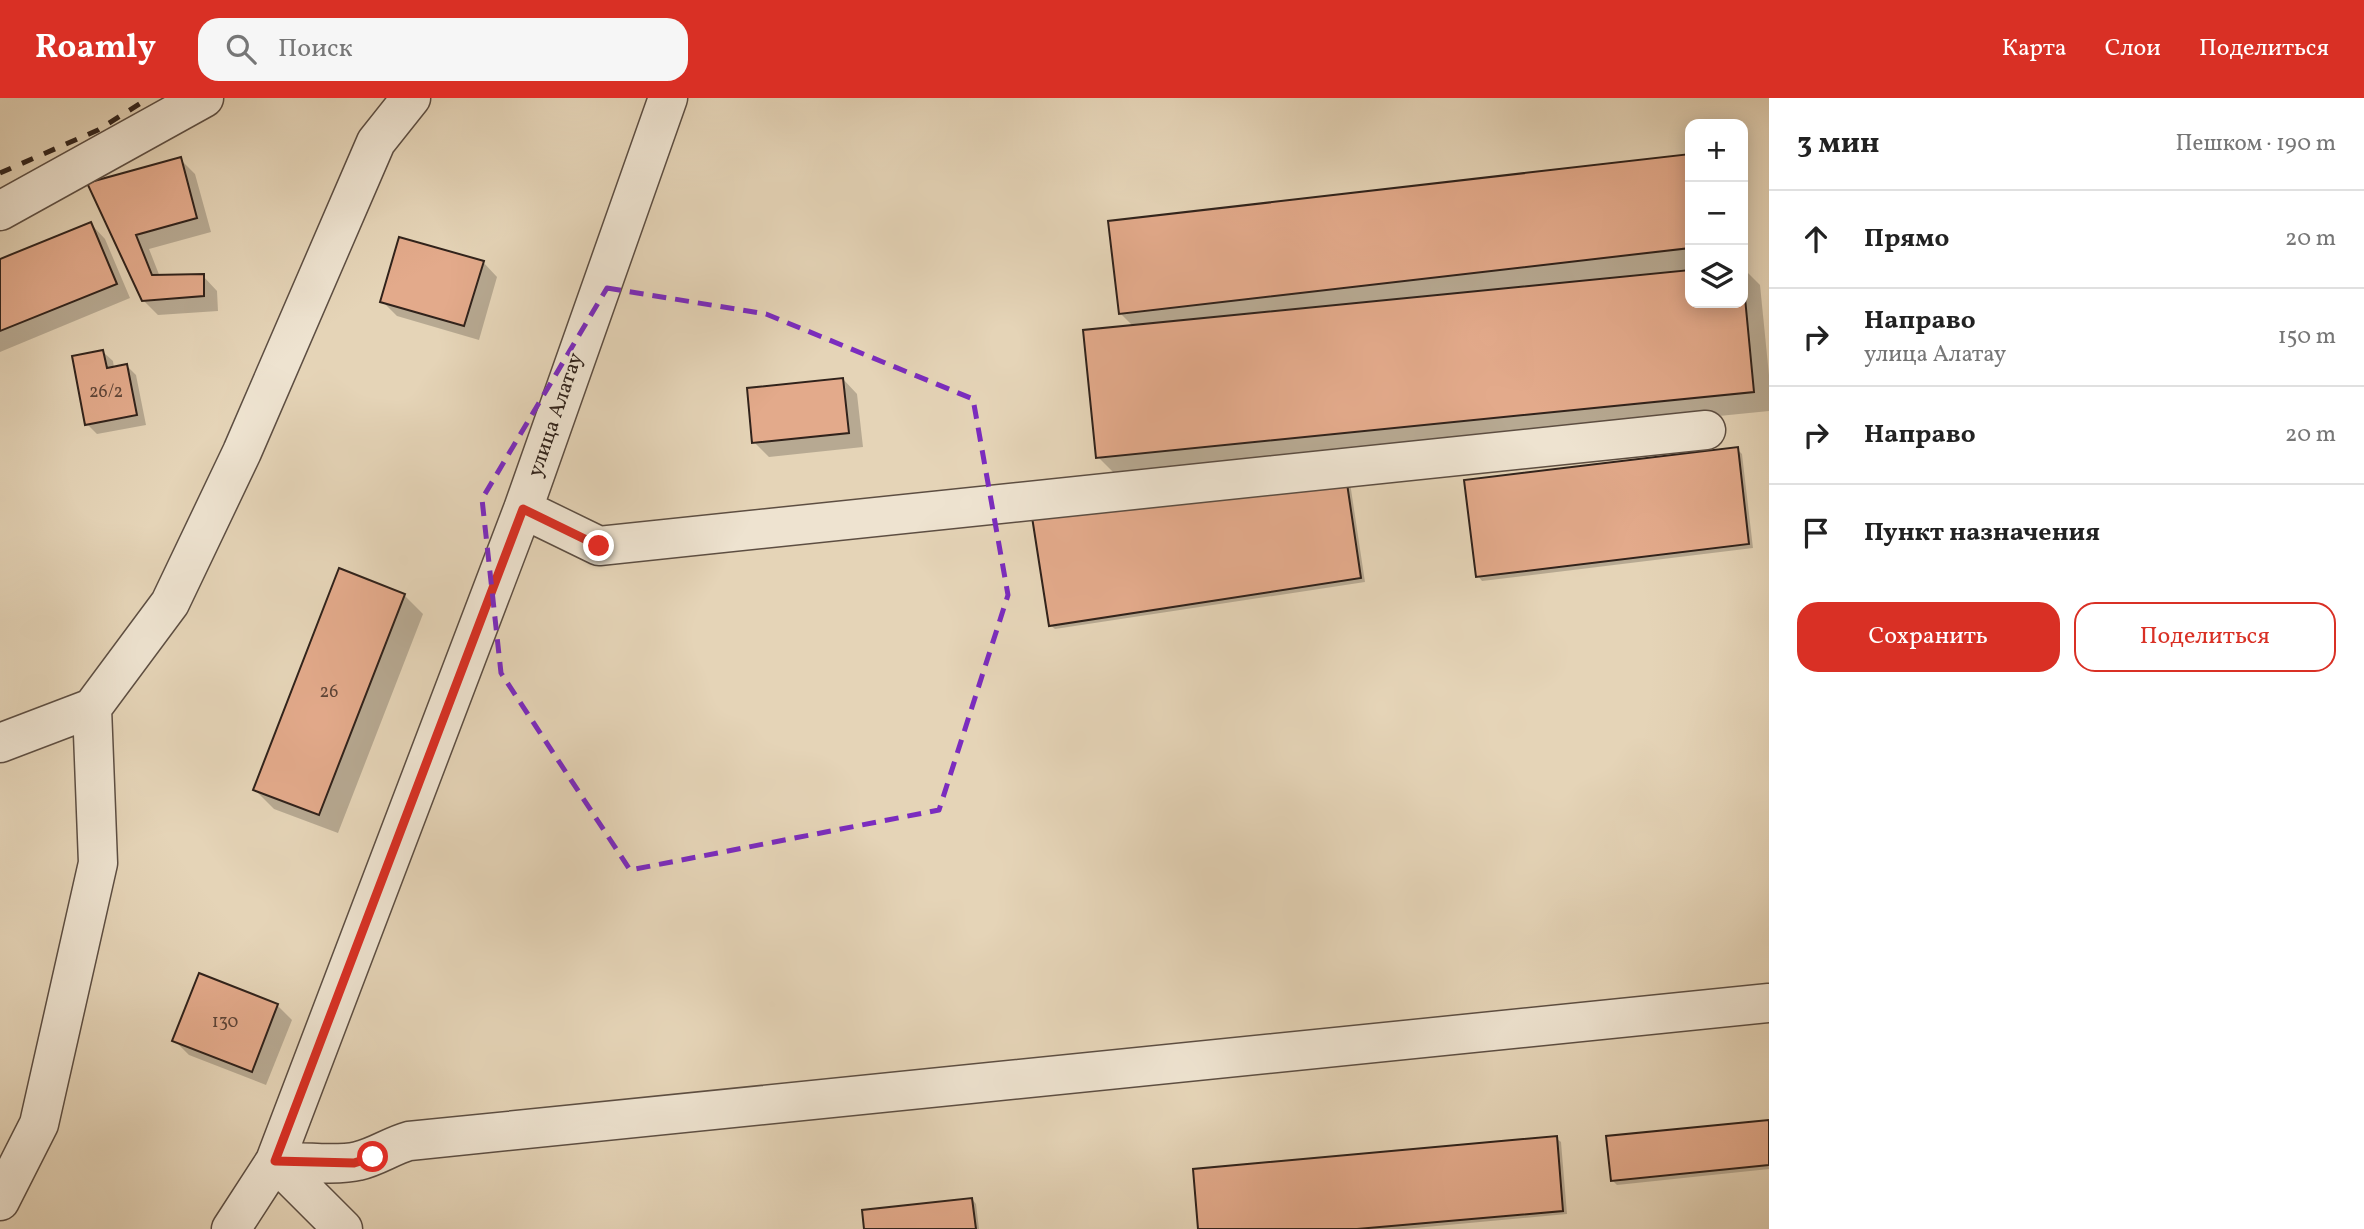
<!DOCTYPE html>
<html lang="ru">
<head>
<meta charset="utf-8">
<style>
	body { margin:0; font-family:Vollkorn,serif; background:#f6f6f6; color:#222 }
	.controls { position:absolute; right:21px; top:21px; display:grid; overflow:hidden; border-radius:14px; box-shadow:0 4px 18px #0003 }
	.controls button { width:63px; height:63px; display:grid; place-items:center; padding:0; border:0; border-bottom:2px solid #e0e0e0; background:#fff; color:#222; font:35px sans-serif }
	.stop { position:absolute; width:21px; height:21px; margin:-16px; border:5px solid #d93025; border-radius:50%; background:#fff }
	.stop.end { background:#d93025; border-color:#fff; box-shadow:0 2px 7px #0008 }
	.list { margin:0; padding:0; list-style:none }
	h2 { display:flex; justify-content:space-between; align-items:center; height:91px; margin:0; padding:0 28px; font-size:30px }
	h2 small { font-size:23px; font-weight:400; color:#767676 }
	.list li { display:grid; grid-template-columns:46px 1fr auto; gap:21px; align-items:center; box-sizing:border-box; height:98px; padding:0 28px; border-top:2px solid #e0e0e0 }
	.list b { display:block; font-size:26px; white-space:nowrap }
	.list p { margin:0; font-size:23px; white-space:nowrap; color:#767676 }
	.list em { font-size:23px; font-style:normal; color:#767676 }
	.actions { display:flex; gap:14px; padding:21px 28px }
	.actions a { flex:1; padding:16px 0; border:2px solid #d93025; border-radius:21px; text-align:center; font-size:24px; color:#d93025 }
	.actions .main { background:#d93025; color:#fff }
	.icon { flex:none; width:38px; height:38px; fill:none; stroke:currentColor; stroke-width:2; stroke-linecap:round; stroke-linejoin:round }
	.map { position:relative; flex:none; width:1769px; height:1131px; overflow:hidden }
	header { display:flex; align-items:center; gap:42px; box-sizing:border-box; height:98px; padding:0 35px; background:#d93025; color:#fff }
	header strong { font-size:33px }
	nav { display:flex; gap:38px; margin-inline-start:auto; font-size:24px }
	.search { width:490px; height:63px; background:#f6f6f6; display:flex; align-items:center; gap:18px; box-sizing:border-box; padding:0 24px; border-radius:21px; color:#767676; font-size:26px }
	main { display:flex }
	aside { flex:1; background:#fff }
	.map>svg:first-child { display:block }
</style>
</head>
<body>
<header>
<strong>Roamly</strong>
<div class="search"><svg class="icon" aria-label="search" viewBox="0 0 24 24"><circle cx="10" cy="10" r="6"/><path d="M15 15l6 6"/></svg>Поиск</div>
<nav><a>Карта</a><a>Слои</a><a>Поделиться</a></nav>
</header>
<main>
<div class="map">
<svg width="1769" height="1131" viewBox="0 0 1769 1131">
	<rect width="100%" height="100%" fill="#e5d4b7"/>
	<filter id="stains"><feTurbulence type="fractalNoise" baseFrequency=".00286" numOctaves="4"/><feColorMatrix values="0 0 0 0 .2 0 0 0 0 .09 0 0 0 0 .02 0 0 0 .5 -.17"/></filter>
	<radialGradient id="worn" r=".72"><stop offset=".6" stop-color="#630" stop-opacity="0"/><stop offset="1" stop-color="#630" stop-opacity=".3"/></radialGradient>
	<path fill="#0003" d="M1690 58V205H1743V170L1760 187 1769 277V313L1117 378 1098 359 1134 229 1120 215 1110 125Z
		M180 61 195 76 211 134 149 151 160 179 203 178 217 193 218 213 158 217 143 202 89 86Z
		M91 126 105 141 130 200 0 254V163Z
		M483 164 497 179 479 242 397 218 382 203Z
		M103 254 113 263 114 270 127 268 136 277 146 327 97 336 87 326Z
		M843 281 857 296 863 349 769 359 754 344Z
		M1737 351 1742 356 1753 450 1482 483 1478 478Z
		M1349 378 1365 484 1055 531 1050 527Z
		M404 497 423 516 338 735 274 711 255 692Z
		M277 907 292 922 266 987 189 957 174 942Z
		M1769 1024V1071L1617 1087 1612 1082Z
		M1556 1040 1561 1044 1567 1116 1404 1131H1200Z
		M972 1101 976 1106 979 1131H866Z"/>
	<path fill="#e3aa8b" stroke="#30221b" stroke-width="2" d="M1690 56V150L1119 216 1108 123Z
		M181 59 197 120 136 137 152 177 204 176V198L142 203 87 85Z
		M91 124 117 186 0 233V161Z
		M399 139 484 163 464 228 380 204Z
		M1690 172V205H1743V179L1754 294 1096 360 1083 232Z
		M103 252 107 270 127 266 137 317 85 327 72 258Z
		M843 280 849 335 752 345 747 290Z
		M1738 349 1749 446 1476 479 1464 382Z
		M1345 372 1361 480 1049 528 1032 419Z
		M339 470 405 496 319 717 253 692Z
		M199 875 278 906 252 974 172 943Z
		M1769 1022V1067L1611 1083 1606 1038Z
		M1557 1038 1563 1113 1357 1131H1198L1193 1071Z
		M972 1100 976 1131H864L862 1112Z"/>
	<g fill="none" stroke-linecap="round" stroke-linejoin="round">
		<g stroke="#5d4e42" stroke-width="41">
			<path id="minor" d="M0 113 204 0
				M523 411 599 448 1706 332
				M0 645 92 610 170 505 242 354 376 44 411 0
				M0 1103 39 1026 98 765 92 610
				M231 1131 275 1063C297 1064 339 1068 358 1063 376 1059 391 1048 409 1043L1769 905
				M343 1131 275 1063 523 411 668 0"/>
		</g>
		<use href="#minor" stroke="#eee3d0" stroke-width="38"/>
		<path stroke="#30221b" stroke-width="5" stroke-dasharray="12 12" stroke-linecap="butt" d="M0 75 98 32 149 0"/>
	</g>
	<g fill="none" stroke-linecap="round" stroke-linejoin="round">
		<path stroke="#d93025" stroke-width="9" d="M373 1059 354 1065 275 1063 523 411 599 448"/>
	</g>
	<path fill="none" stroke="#7b2cbf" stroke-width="5" stroke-dasharray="14 9" stroke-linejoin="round" d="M607 190 766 216 973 301 1008 497 939 712 630 772 501 575 482 401Z"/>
	<g text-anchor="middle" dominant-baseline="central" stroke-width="5" stroke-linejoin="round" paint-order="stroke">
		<g font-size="18" fill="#5d4437">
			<text x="106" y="294">26/2</text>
			<text x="329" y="594">26</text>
			<text x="225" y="924">130</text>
		</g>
		<g font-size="21" fill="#30221b" stroke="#eee3d0">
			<text transform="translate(556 317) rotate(-71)">улица Алатау</text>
		</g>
	</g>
	<rect width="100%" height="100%" filter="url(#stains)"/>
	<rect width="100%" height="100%" fill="url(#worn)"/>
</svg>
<div class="controls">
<button>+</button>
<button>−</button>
<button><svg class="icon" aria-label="layers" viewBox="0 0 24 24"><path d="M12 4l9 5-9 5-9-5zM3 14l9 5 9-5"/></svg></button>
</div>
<div class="stop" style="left:373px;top:1059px"></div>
<div class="stop end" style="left:599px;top:448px"></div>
</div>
<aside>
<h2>3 мин<small>Пешком · 190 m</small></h2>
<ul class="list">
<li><svg class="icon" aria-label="ahead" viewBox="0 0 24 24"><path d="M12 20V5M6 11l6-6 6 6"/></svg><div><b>Прямо</b></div><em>20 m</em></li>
<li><svg class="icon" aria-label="right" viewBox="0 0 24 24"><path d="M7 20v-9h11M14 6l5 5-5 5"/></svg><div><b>Направо</b><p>улица Алатау</p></div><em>150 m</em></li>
<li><svg class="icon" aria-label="right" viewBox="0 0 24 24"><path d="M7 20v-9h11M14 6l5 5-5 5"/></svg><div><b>Направо</b></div><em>20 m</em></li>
<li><svg class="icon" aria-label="arrive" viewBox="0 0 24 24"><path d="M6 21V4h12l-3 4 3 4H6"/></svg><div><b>Пункт назначения</b></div></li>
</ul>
<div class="actions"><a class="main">Сохранить</a><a>Поделиться</a></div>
</aside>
</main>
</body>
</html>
